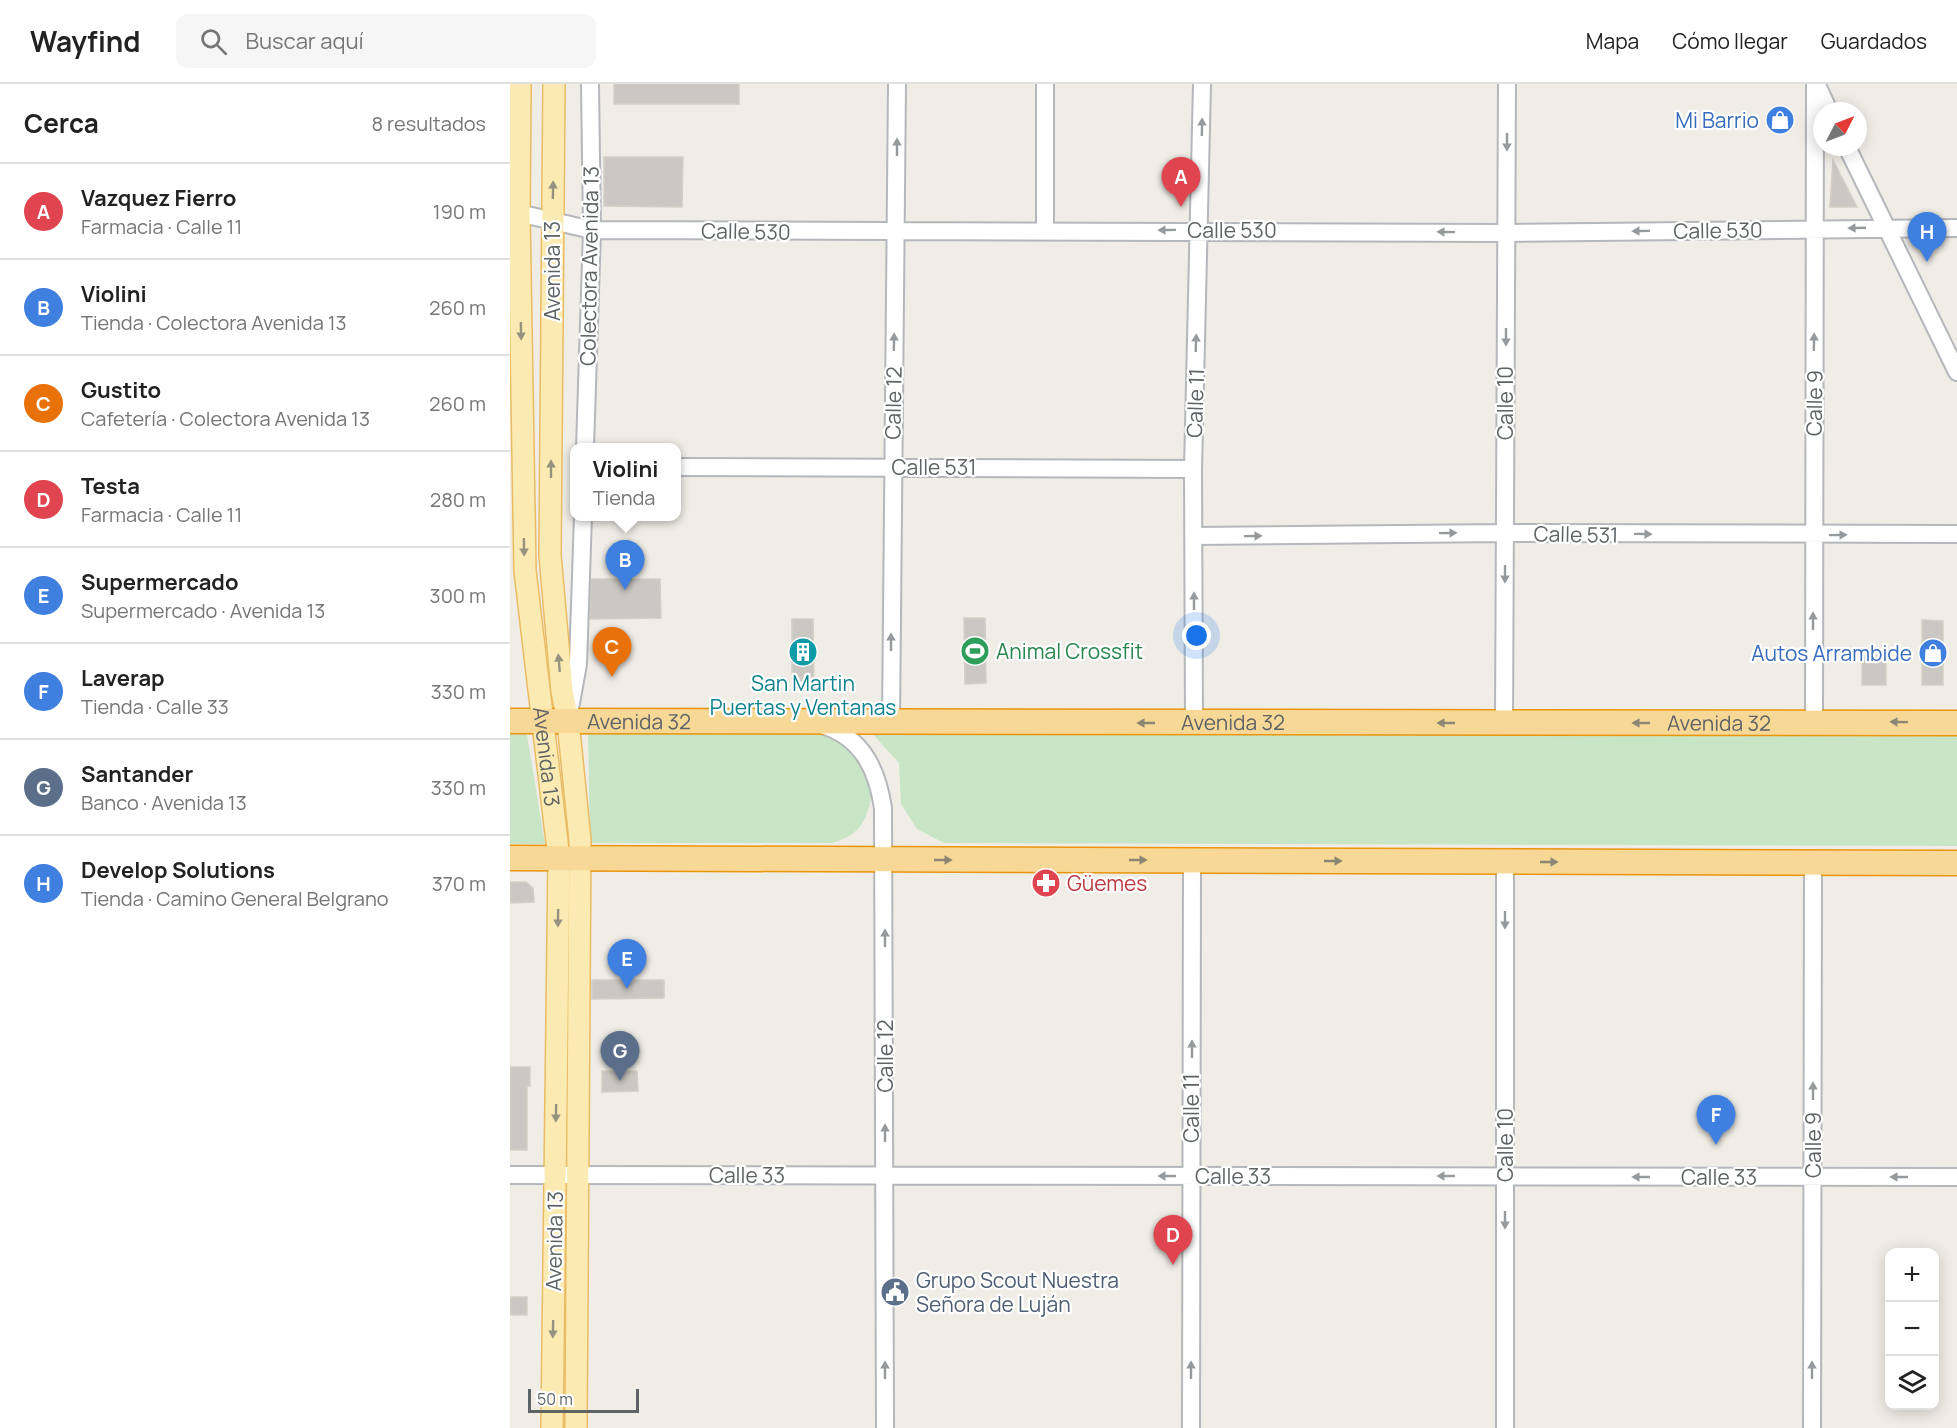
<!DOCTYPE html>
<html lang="es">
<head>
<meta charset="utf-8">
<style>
	body { margin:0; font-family:Manrope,sans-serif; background:#f6f6f6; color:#222 }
	.controls { position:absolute; right:18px; bottom:18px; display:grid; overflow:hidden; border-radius:12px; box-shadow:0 3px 15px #0003 }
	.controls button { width:54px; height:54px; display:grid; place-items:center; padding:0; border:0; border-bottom:2px solid #e0e0e0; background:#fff; color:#222; font:30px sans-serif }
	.compass { position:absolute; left:1303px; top:18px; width:54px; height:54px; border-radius:50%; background:#fff; box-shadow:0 3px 15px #0003; rotate:48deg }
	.scale { position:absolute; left:18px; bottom:15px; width:111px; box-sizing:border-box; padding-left:6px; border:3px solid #5e6366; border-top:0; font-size:16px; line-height:21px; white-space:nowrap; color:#5e6366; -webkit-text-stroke:4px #fff; paint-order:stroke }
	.you { position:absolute; left:687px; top:552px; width:21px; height:21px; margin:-15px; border:4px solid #fff; border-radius:50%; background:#1a73e8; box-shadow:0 0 0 9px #1a73e833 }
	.badge { display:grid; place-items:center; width:39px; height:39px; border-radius:50%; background:#b45309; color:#fff; font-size:20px; font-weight:700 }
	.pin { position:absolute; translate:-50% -50px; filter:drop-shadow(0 2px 3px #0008) }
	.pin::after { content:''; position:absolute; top:32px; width:21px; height:18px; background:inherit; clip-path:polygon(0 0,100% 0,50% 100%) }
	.popup { position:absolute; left:60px; top:359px; width:111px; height:78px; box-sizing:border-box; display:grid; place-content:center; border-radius:12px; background:#fff; filter:drop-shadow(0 2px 4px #0005); font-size:20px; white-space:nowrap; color:#767676 }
	.popup b { font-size:22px; color:#222 }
	.popup::after { content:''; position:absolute; left:50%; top:100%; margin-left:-12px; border:12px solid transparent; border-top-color:#fff }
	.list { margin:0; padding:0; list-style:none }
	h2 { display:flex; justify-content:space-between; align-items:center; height:78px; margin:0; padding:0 24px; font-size:26px }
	h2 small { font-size:20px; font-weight:400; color:#767676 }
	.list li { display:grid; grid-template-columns:39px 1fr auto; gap:18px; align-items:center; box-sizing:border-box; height:96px; padding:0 24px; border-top:2px solid #e0e0e0 }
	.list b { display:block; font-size:22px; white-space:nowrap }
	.list p { margin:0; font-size:20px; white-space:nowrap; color:#767676 }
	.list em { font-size:20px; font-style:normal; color:#767676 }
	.icon { flex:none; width:33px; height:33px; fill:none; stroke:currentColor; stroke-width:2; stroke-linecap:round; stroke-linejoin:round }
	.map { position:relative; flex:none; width:1447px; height:1344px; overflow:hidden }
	header { display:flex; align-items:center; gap:36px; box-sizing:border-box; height:84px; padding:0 30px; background:#fff; border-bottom:2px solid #e0e0e0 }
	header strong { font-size:28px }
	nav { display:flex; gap:33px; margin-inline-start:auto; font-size:21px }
	.search { width:420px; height:54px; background:#f6f6f6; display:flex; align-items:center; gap:15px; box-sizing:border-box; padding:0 21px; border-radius:12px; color:#767676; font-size:22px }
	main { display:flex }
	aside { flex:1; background:#fff }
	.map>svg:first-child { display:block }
</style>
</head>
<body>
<header>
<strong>Wayfind</strong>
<div class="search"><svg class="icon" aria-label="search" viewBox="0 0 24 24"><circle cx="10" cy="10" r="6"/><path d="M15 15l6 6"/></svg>Buscar aquí</div>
<nav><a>Mapa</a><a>Cómo llegar</a><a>Guardados</a></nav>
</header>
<main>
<aside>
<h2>Cerca<small>8 resultados</small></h2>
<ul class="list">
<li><span class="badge" style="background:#e0444e">A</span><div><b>Vazquez Fierro</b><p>Farmacia · Calle 11</p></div><em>190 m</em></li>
<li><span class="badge" style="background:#3f7fe0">B</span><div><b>Violini</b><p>Tienda · Colectora Avenida 13</p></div><em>260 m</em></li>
<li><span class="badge" style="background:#e8710a">C</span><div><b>Gustito</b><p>Cafetería · Colectora Avenida 13</p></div><em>260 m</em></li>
<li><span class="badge" style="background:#e0444e">D</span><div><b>Testa</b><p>Farmacia · Calle 11</p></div><em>280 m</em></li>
<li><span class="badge" style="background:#3f7fe0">E</span><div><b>Supermercado</b><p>Supermercado · Avenida 13</p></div><em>300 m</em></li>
<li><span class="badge" style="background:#3f7fe0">F</span><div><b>Laverap</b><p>Tienda · Calle 33</p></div><em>330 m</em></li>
<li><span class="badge" style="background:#5c6f8a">G</span><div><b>Santander</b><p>Banco · Avenida 13</p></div><em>330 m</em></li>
<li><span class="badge" style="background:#3f7fe0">H</span><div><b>Develop Solutions</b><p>Tienda · Camino General Belgrano</p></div><em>370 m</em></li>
</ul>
</aside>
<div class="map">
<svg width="1447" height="1344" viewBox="0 0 1447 1344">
	<rect width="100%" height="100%" fill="#f0ede7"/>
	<path fill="#c8e6c5" d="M0 645H16L35 760H0Z
		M324 646 348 670 363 709C355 738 352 750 322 759H80L78 650Z
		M1447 646V762L434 759 407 745 391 720 389 679 360 647Z"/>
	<path fill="#cbc8c3" stroke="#d4cfc6" stroke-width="1.5" d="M104 0H229V20H104Z
		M94 73H173L172 123 94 122Z
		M1323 76 1347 123H1320Z
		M81 495H150L151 534 80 535Z
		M454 534H475L476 599 455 600Z
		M282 535H303L304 601H282Z
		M1412 536 1433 537V601H1412Z
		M1352 572H1376V601H1352Z
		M0 798H16L23 804 24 818 0 819Z
		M82 896H154V914L82 915Z
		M0 983H20V1002H17V1066H0Z
		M92 987H127L128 1007 92 1008Z
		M0 1213H17V1231H0Z"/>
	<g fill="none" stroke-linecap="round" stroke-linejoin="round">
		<g stroke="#b4b7bb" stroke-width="20">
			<path id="minor" d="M535 0V147
				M1307 1 1319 27
				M1337 63 1447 288
				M0 127 82 146 996 149 1447 144
				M75 364 82 146 80 0
				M166 383 683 385
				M684 452 995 449 1447 450
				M59 630 68 580 73 432
				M381 637 387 0
				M1304 637 1305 0
				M684 638 683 385 692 0
				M994 639 997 0
				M312 641C352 653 367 685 373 724L375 1344
				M0 1091 1447 1093
				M681 1344 682 776
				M995 1344V777
				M1302 1344 1303 778"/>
		</g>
		<g stroke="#eabc65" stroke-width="24">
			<g id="major">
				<path id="s1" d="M10 0 9 129 15 487 49 775 42 1344"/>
				<path d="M44 0 40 471 52 607 58 637 70 756 66 1344"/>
			</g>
		</g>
		<g stroke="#ea950c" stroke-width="27">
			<g id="highway">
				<path id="s2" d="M0 637 1447 639"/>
				<path d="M0 774 1447 779"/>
			</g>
		</g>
		<use href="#minor" stroke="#fff" stroke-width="16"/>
		<use href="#major" stroke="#fbeab1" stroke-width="21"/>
		<use href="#highway" stroke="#f8d896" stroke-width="24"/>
	</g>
	<defs><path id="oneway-solid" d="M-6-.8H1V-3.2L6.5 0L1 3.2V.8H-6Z" transform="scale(1.5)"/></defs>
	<g fill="#969a9c">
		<use href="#oneway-solid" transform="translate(692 43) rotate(-89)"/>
		<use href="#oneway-solid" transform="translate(997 58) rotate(90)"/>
		<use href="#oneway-solid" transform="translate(387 63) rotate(-90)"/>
		<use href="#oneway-solid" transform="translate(1347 144) rotate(178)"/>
		<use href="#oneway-solid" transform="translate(657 146) rotate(179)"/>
		<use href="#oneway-solid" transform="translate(1131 147) rotate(179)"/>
		<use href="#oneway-solid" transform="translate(936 148) rotate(-179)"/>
		<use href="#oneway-solid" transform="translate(996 253) rotate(90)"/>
		<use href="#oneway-solid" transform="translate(384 258) rotate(-89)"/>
		<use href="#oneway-solid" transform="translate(1304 258) rotate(-89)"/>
		<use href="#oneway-solid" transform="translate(686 259) rotate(-88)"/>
		<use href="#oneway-solid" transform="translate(938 449) rotate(-1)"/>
		<use href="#oneway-solid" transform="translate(1133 450) rotate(1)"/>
		<use href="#oneway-solid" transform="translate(1328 451) rotate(-1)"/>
		<use href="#oneway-solid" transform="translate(743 452) rotate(-1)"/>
		<use href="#oneway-solid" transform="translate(995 490) rotate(90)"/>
		<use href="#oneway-solid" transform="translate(684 517) rotate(-90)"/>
		<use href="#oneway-solid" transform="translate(1303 537) rotate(-90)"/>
		<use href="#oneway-solid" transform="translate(381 558) rotate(-90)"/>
		<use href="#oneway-solid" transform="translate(995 836) rotate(90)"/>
		<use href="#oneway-solid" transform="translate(375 854) rotate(-90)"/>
		<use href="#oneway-solid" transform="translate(682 965) rotate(-90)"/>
		<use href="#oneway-solid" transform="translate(1303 1007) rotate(-90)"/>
		<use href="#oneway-solid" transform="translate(375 1049) rotate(-90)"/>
		<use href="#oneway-solid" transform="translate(657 1092) rotate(-180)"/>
		<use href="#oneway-solid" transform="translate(936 1092) rotate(-180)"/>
		<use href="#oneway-solid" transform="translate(1131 1093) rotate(-180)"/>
		<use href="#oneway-solid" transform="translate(1389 1093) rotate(-180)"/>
		<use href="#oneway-solid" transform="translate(995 1136) rotate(90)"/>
		<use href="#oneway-solid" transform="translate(375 1286) rotate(-90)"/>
		<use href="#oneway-solid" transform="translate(681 1286) rotate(-90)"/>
		<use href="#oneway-solid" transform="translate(1302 1286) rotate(-90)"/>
	</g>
	<g fill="#959280">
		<use href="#oneway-solid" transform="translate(43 106) rotate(-89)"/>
		<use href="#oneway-solid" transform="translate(11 247) rotate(89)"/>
		<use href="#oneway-solid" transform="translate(41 385) rotate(-90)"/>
		<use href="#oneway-solid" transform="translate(14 463) rotate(89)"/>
		<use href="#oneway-solid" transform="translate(49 579) rotate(-95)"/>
		<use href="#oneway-solid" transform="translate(48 834) rotate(91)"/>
		<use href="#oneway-solid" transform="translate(46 1029) rotate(91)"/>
		<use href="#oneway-solid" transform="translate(43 1245) rotate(91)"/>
	</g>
	<g fill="#8c8674">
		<use href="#oneway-solid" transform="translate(1389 638) rotate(-179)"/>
		<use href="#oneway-solid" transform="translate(636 639) rotate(-180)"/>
		<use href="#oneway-solid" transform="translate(936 639) rotate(-180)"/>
		<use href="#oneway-solid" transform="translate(1131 639) rotate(180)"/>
		<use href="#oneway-solid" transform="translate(433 776)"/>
		<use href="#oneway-solid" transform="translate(628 776)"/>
		<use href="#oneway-solid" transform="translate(823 777)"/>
		<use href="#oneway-solid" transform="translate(1039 778)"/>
	</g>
	<defs>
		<g id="shop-disc" transform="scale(1.5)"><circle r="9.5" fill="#3f7fe0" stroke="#fff"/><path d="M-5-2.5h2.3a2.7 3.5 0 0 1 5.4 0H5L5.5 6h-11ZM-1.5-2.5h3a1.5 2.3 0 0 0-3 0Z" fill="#fff"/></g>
		<g id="stadium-disc" transform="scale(1.5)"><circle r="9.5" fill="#2e9e5b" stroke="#fff"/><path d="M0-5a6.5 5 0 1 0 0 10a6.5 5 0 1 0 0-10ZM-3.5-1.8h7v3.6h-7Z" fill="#fff"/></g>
		<g id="building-disc" transform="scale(1.5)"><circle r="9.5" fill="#0f9aa8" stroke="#fff"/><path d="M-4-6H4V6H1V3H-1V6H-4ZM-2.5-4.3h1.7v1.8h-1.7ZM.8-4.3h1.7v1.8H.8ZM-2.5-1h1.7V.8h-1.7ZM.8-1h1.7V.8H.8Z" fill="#fff"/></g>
		<g id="pharmacy-disc" transform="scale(1.5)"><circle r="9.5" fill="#e0444e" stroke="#fff"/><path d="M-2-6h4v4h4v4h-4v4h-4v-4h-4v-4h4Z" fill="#fff"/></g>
		<g id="civic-disc" transform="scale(1.5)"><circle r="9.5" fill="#5c6f8a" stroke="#fff"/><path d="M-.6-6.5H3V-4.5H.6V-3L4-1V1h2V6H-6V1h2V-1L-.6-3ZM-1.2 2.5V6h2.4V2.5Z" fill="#fff"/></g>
	</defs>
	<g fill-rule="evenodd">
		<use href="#shop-disc" x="1270" y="36"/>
		<use href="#stadium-disc" x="465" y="567"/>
		<use href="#building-disc" x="293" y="568"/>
		<use href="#shop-disc" x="1423" y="569"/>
		<use href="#pharmacy-disc" x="536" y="799"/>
		<use href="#civic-disc" x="385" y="1208"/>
	</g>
	<g text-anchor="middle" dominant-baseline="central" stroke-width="4.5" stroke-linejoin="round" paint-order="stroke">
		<g font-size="21" fill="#366cbe" stroke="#fff" text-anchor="end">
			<text x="1249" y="36">Mi Barrio</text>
			<text x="1402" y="569">Autos Arrambide</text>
		</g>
		<g font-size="21" fill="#5e6366" stroke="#fff">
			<text x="722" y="146">Calle 530</text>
			<text transform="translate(1208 146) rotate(-1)">Calle 530</text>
			<text transform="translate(236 147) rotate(1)">Calle 530</text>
			<text transform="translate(79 182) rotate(-89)">Colectora Avenida 13</text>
			<text transform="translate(42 187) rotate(-90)">Avenida 13</text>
			<text transform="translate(383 319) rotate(-89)">Calle 12</text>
			<text transform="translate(685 319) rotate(-88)">Calle 11</text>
			<text transform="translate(995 319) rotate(-90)">Calle 10</text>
			<text transform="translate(1304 319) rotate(-89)">Calle 9</text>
			<text x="424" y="383">Calle 531</text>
			<text transform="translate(1066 450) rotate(1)">Calle 531</text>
			<text stroke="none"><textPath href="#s2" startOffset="129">Avenida 32</textPath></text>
			<text stroke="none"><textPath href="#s2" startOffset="723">Avenida 32</textPath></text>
			<text stroke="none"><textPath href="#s2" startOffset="1209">Avenida 32</textPath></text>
			<text stroke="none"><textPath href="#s1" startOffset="674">Avenida 13</textPath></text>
			<text transform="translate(375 972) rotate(-90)">Calle 12</text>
			<text transform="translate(681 1024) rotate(-90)">Calle 11</text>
			<text transform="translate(995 1061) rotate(-90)">Calle 10</text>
			<text transform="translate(1303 1061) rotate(-90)">Calle 9</text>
			<text x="237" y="1091">Calle 33</text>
			<text x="723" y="1092">Calle 33</text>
			<text x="1209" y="1093">Calle 33</text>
			<text transform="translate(44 1157) rotate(-89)">Avenida 13</text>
		</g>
		<g font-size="21" fill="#27864d" stroke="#fff" text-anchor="start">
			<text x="486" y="567">Animal Crossfit</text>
		</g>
		<g font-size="21" fill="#0d838f" stroke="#fff">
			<text x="293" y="599">San Martin<tspan x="293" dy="24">Puertas y Ventanas</tspan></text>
		</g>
		<g font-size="21" fill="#be3a42" stroke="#fff" text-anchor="start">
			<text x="557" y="799">Güemes</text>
		</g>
		<g font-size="21" fill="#4e5e75" stroke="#fff" text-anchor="start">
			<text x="406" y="1196">Grupo Scout Nuestra<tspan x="406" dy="24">Señora de Luján</tspan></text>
		</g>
	</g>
</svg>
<div class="controls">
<button>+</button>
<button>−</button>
<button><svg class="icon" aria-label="layers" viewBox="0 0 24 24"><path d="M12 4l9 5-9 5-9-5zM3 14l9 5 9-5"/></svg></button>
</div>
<svg class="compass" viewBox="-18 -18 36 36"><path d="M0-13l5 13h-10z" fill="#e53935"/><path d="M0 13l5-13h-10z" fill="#767676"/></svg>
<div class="scale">50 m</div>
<div class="you"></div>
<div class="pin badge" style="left:671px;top:123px;background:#e0444e">A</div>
<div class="pin badge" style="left:115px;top:506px;background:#3f7fe0">B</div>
<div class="popup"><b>Violini</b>Tienda</div>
<div class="pin badge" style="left:102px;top:593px;background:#e8710a">C</div>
<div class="pin badge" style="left:663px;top:1181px;background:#e0444e">D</div>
<div class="pin badge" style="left:117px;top:905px;background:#3f7fe0">E</div>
<div class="pin badge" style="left:1206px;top:1061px;background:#3f7fe0">F</div>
<div class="pin badge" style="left:110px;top:997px;background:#5c6f8a">G</div>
<div class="pin badge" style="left:1417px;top:178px;background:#3f7fe0">H</div>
</div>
</main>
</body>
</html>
